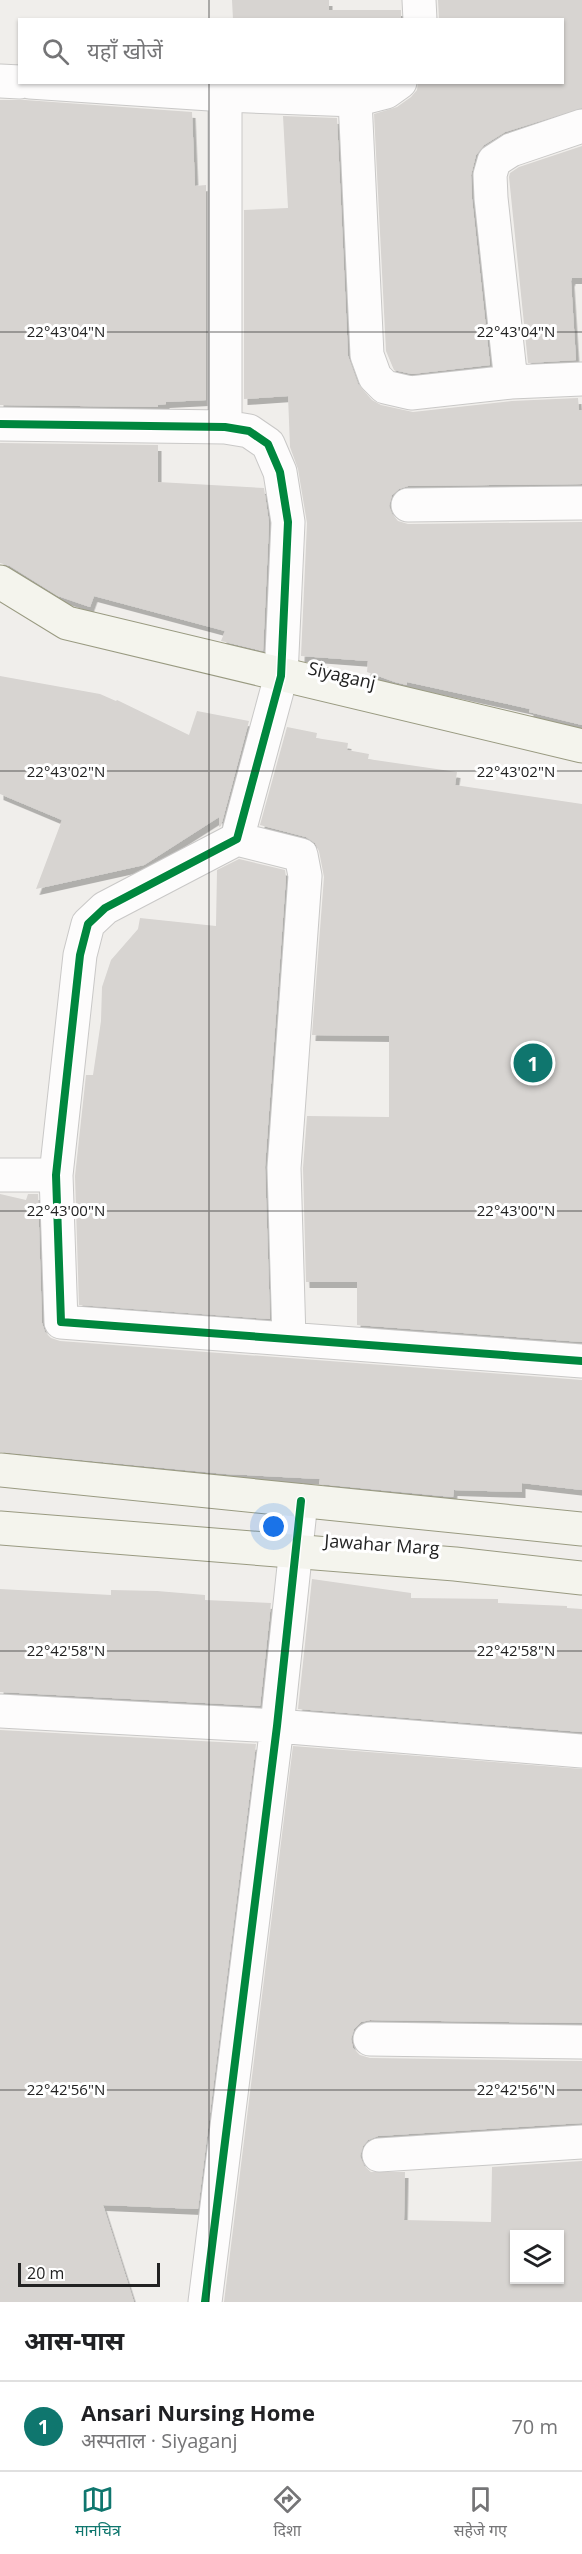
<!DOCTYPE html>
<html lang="hi">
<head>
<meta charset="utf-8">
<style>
	body { margin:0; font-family:"Open Sans","Noto Sans Devanagari",sans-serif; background:#f6f6f6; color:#202124 }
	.controls { position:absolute; right:18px; bottom:18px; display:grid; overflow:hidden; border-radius:0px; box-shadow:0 2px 4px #0004 }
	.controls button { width:54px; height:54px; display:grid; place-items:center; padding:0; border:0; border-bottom:2px solid #e0e0e0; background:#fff; color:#202124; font:30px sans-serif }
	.scale { position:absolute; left:18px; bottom:15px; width:142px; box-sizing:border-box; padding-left:6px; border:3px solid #222; border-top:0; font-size:16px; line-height:21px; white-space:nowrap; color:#222; -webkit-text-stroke:4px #fff; paint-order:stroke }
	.you { position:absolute; left:274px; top:1527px; width:21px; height:21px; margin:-15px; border:4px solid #fff; border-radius:50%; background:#1a73e8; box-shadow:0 0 0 9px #1a73e833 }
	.badge { display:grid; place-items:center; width:39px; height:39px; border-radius:50%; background:#0f766e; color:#fff; font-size:20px; font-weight:700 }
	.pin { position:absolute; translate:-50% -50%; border:3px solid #fff; box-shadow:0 2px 6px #0006 }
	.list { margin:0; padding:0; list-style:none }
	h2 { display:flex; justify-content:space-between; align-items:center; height:78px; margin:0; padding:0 24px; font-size:26px }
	h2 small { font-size:20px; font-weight:400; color:#757577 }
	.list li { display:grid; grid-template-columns:39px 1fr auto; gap:18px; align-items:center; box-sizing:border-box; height:90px; padding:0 24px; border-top:2px solid #e0e0e0 }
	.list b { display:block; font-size:22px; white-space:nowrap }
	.list p { margin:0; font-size:20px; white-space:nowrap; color:#757577 }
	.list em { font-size:20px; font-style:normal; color:#757577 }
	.icon { flex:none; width:33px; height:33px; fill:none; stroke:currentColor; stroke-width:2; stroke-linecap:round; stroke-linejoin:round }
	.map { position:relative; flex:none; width:582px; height:2302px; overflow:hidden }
	.search { position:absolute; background:#fff; box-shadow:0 2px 4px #0004; left:18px; right:18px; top:18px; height:66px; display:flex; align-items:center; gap:15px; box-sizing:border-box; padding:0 21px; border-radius:0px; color:#757577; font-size:22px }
	.sheet { height:168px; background:#fff }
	nav { display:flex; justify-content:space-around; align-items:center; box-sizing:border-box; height:84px; border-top:2px solid #e0e0e0; background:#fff; font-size:16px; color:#757577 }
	nav a { display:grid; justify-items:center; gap:3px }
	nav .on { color:#0f766e }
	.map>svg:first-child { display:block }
</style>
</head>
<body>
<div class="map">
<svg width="582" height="2302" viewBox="0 0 582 2302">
	<defs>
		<filter id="shadow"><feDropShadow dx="3.5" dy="6" stdDeviation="0" flood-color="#0004"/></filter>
	</defs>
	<rect width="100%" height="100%" fill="#f0eeeb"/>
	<path fill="#d7d4d1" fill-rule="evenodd" filter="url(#shadow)" d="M232 0H329V10H401V20H233Z
		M438 0H582V108L505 132 484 145 476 155 471 175 472 199 490 365 412 374 394 370 386 351 374 114 397 107 411 97 417 90 418 82H562V20H439Z
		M0 100H25L192 112 195 186 206 185V400L166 402V404L158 405V407L0 405Z
		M283 116 337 118 348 356 358 384 372 400 381 405 413 412 512 401 578 398 579 410H582V484L408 486 399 489 392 495 389 506 392 514 398 521 408 524 582 522V725L529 712 530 709 407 682V685L395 682 367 672 368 661 301 656 307 523 298 469 290 447 288 396 244 399V210L288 208Z
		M582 146V278H572L571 281 576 360 528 363 509 177 510 173 519 167Z
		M0 443 158 445V482L264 488 269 523 263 651 221 641 225 631 94 596 90 607 58 596 10 566 0 563Z
		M0 676 100 694 116 701 117 700 189 735 197 711 249 721 221 826 219 827V817L144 865 36 889 62 820 0 794Z
		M287 727 317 733 316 738 348 743 347 750 369 754 368 759 457 772 455 785 582 804V1342L357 1325V1282H306L303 1168 307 1116 389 1117V1036L312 1035 324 877 319 851 315 843 306 837 260 825Z
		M239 859 285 870 286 877 265 1167 270 1319 79 1305 75 1176 86 1075H93L101 1021 102 987 111 960 138 929 140 918 216 926 217 870Z
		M0 1194 26 1200 28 1194H38L42 1323 45 1332 51 1338 60 1341 582 1380V1490L522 1483V1492L454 1490 453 1497 319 1484 320 1479 226 1474 0 1452Z
		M312 1579 411 1593V1598L498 1599V1603L567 1606V1608L582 1609V1732L298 1709Z
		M0 1589 111 1595V1590L157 1591 205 1595V1600L271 1603 260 1706 0 1692Z
		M0 1730 256 1744 198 2209 103 2205 134 2302H0Z
		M293 1746 582 1769V2023L370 2020 361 2022 354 2029 351 2039 353 2048 360 2055 370 2058 582 2061V2123L378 2136 368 2140 363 2146 360 2156 364 2166 371 2172H405L404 2220 491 2222 492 2167 582 2161V2302H224ZM514 2235H560V2280H514Z"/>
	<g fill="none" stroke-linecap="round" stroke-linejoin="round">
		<g stroke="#c9c8c7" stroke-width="35">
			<path id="street" d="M419 0 420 20
				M0 81 20 82
				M30 82 225 95 355 100 386 92 400 82
				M225 95V427
				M355 100 367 355 375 377 385 387 411 393 511 382 582 379
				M511 382 491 198 490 175 494 161 511 150 582 126
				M0 424 225 427 249 431 268 444 280 472 288 522 281 676 237 839 105 908 88 924 80 955 56 1175 61 1322 582 1361
				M408 505 582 503
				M237 839 301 855 305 876 284 1168 289 1339
				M0 1175H56
				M0 1711 277 1726 582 1751
				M370 2039 582 2042
				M379 2155 582 2142
				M205 2302 277 1726 301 1501"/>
		</g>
		<g stroke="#999a81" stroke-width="35">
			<path id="secondary" d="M0 582 67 623 582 746
				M0 1470 582 1529
				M0 1528 455 1564 582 1578"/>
		</g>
		<use href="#street" stroke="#fdfcfc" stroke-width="33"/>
		<use href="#secondary" stroke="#f4f4ed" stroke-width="33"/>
		<g stroke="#fff" stroke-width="11">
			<path id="cycleway" d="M0 424 225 427 249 431 268 444 280 472 288 522 281 676 237 839 105 908 88 924 80 955 56 1175 61 1322 582 1361
				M205 2302 277 1726 301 1501"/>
		</g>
		<use href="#cycleway" stroke="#00873e" stroke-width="8"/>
	</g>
	<path fill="none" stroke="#222" stroke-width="1.5" stroke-opacity="0.45" d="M209 0V20M209 82V2302M0 332H582M0 771H582M0 1211H582M0 1651H582M0 2090H582"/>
	<g text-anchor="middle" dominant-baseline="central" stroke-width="6" stroke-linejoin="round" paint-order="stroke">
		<g font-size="18" fill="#222" stroke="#fff">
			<text transform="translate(342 675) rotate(13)">Siyaganj</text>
			<text transform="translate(382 1544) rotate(4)">Jawahar Marg</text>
		</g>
	</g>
	<g font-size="15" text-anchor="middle" fill="#222" stroke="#fff" stroke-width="6" stroke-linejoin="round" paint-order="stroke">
		<text x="66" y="337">22°43'04"N</text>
		<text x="516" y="337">22°43'04"N</text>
		<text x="66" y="777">22°43'02"N</text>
		<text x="516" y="777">22°43'02"N</text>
		<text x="66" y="1216">22°43'00"N</text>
		<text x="516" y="1216">22°43'00"N</text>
		<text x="66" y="1656">22°42'58"N</text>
		<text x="516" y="1656">22°42'58"N</text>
		<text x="66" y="2095">22°42'56"N</text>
		<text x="516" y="2095">22°42'56"N</text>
	</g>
</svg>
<div class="controls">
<button><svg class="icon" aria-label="layers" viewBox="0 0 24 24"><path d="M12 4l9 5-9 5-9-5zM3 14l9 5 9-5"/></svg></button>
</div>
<div class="scale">20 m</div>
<div class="you"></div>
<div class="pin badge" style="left:533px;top:1063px">1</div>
<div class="search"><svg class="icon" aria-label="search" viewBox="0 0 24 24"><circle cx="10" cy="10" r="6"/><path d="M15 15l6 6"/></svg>यहाँ खोजें</div>
</div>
<section class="sheet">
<h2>आस-पास<small></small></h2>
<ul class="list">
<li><span class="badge">1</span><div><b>Ansari Nursing Home</b><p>अस्पताल · Siyaganj</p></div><em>70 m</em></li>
</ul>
</section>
<nav>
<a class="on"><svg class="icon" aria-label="map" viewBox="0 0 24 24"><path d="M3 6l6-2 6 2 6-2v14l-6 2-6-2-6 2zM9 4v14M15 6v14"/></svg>मानचित्र</a>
<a><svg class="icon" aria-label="directions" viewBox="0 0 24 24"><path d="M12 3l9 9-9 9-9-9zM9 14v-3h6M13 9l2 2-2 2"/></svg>दिशा</a>
<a><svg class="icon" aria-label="saved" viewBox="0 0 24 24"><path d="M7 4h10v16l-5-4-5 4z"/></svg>सहेजे गए</a>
</nav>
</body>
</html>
